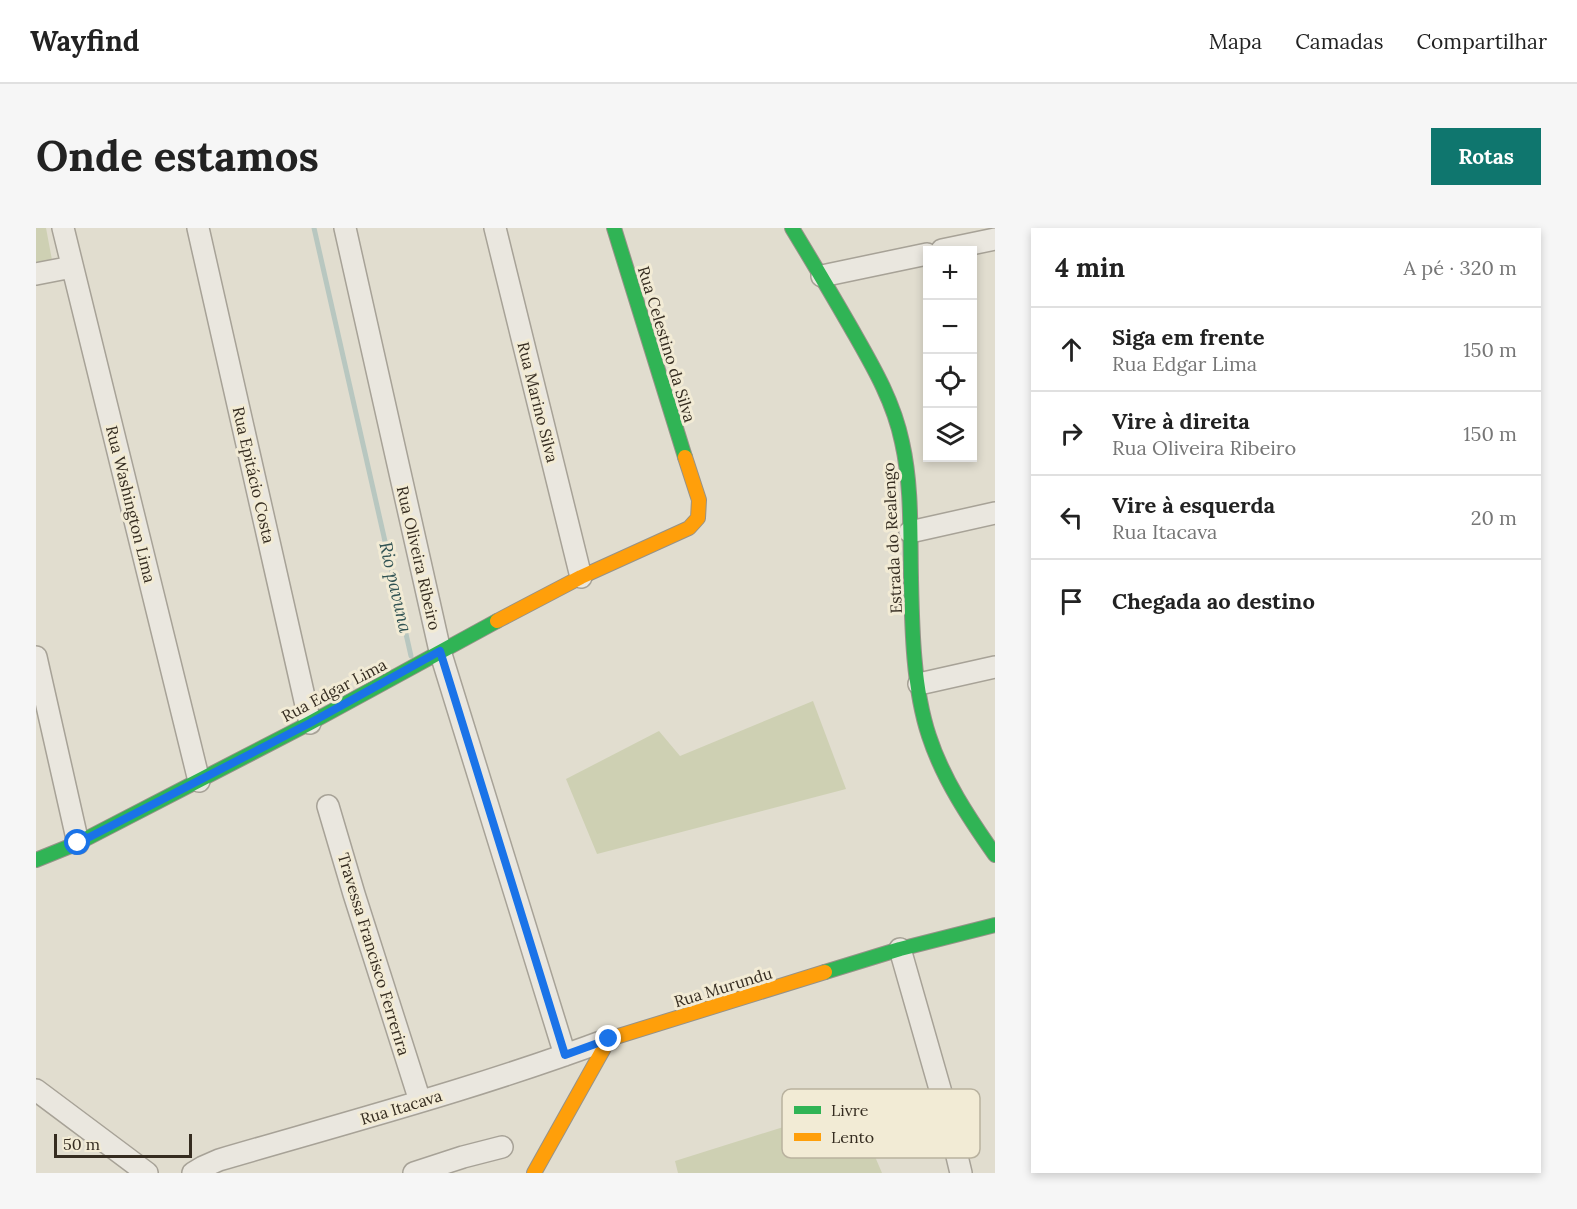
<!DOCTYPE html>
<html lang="pt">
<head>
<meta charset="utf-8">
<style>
	body { margin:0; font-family:Lora,serif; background:#f6f6f6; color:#222 }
	.controls { position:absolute; right:18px; top:18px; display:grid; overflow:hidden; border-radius:0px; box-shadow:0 3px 9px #0003 }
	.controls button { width:54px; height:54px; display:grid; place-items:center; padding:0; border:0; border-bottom:2px solid #e0e0e0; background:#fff; color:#222; font:30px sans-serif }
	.scale { position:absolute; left:18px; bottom:15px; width:138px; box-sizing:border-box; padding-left:6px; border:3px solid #352c20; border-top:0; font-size:16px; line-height:21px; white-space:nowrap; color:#352c20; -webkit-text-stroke:4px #f2ebd5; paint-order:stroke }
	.stop { position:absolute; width:18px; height:18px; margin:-14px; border:4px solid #1a73e8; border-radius:50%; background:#fff }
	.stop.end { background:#1a73e8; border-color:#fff; box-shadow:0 2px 6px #0008 }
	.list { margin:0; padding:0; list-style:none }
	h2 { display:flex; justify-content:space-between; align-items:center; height:78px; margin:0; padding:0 24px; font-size:26px }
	h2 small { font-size:20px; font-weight:400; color:#767676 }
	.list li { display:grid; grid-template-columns:39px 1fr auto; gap:18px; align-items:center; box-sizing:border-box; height:84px; padding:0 24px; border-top:2px solid #e0e0e0 }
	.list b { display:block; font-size:22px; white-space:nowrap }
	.list p { margin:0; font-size:20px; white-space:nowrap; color:#767676 }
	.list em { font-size:20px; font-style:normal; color:#767676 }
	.icon { flex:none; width:33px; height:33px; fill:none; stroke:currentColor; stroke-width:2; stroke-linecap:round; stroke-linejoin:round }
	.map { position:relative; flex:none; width:959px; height:945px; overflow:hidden; border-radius:0px }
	header { display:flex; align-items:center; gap:36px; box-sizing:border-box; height:84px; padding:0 30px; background:#fff; border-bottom:2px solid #e0e0e0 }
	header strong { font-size:28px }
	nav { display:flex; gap:33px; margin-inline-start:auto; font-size:21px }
	.intro { display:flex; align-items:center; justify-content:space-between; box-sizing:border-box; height:144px; padding:0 36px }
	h1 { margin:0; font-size:42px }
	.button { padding:15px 27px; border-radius:0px; background:#0f766e; color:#fff; font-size:21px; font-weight:700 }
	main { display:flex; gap:36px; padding:0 36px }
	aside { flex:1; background:#fff; border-radius:0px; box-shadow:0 3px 9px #0003 }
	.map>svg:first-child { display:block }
</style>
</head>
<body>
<header>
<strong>Wayfind</strong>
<nav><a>Mapa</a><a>Camadas</a><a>Compartilhar</a></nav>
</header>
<div class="intro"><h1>Onde estamos</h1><a class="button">Rotas</a></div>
<main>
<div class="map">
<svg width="959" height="945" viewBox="0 0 959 945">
	<rect width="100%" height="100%" fill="#e1ddcf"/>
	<path fill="#ced0b3" d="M0 0H10L16 32 0 35Z
		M777 473 810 561 561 626 530 551 623 503 644 528Z
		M817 877 846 945H642L639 933Z"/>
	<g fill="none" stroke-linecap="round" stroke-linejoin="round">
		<path stroke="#b8c7c0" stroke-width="5" d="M278 0 375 428"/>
		<g stroke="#a7a297" stroke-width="24">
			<path id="street" d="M27 0 163 553
				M162 0 274 495
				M309 0 404 423 529 827
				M459 0 545 349
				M906 22 959 11
				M0 46 36 39
				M786 48 891 26
				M874 304 959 285
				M0 429 42 615
				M883 456 959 439
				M292 578 318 666 384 873
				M864 721 910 882 925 945
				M0 862 111 945
				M157 945 167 939 183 932C313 894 445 859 573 811
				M378 945 427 929 466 919"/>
		</g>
		<g stroke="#969288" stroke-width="16">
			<path id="fast" d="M578 0 649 229
				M756 0C776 33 795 65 814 98 835 135 857 171 866 214 876 258 874 304 875 350 876 399 877 460 893 508 907 551 933 590 959 627
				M0 632 42 615 274 495 461 393
				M789 744 864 721 959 697"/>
		</g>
		<g stroke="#969288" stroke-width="16">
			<path id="slow" d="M461 393 545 349 653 300 662 290 663 272 649 229
				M498 945 573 811 789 744"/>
		</g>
		<use href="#street" stroke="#eae7df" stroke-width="21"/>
		<use href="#fast" stroke="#30b455" stroke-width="14"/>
		<use href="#slow" stroke="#ff9f0a" stroke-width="14"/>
	</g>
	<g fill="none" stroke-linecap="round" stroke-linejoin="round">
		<path stroke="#1a73e8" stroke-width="8" d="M42 615 274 495 404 423 529 827 573 811"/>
	</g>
	<g text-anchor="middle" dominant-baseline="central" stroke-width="6" stroke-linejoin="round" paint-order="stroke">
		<g font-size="16" fill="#352c20" stroke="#f2ebd5">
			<text transform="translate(631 116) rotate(73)">Rua Celestino da Silva</text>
			<text transform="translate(502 174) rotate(76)">Rua Marino Silva</text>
			<text transform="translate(218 247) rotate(77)">Rua Epitácio Costa</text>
			<text transform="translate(95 276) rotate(76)">Rua Washington Lima</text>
			<text transform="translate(856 310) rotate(-93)">Estrada do Realengo</text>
			<text transform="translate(383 330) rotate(77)">Rua Oliveira Ribeiro</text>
			<text transform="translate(298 462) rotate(-28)">Rua Edgar Lima</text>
			<text transform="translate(338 726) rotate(73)">Travessa Francisco Ferrerira</text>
			<text transform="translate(687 759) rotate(-17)">Rua Murundu</text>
			<text transform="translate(365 879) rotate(-17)">Rua Itacava</text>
		</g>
		<g font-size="18" font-style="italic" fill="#315353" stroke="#f2ebd5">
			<text transform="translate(360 359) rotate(77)">Rio pavuna</text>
		</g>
	</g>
	<rect x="746" y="861" width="198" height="69" rx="9" fill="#f2ebd5" stroke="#b9b29f" stroke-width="1.5"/>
	<rect x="758" y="878" width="27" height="8" fill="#30b455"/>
	<rect x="758" y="905" width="27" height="8" fill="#ff9f0a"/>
	<g font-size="16" fill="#352c20">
		<text x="795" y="888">Livre</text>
		<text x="795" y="915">Lento</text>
	</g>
</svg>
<div class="controls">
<button>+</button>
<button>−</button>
<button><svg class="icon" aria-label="locate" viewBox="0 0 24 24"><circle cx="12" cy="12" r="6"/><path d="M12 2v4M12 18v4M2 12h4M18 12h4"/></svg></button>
<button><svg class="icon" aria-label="layers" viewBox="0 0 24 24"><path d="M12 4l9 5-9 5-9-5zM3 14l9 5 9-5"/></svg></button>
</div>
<div class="scale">50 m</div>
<div class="stop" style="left:42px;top:615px"></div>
<div class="stop end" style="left:573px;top:811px"></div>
</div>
<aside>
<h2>4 min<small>A pé · 320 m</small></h2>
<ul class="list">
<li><svg class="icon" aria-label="ahead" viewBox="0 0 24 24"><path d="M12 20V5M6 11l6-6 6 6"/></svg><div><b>Siga em frente</b><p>Rua Edgar Lima</p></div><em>150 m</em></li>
<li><svg class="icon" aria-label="right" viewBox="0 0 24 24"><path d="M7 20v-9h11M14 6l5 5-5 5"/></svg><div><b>Vire à direita</b><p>Rua Oliveira Ribeiro</p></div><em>150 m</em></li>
<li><svg class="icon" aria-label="left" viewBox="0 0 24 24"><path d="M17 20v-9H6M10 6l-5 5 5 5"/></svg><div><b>Vire à esquerda</b><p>Rua Itacava</p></div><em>20 m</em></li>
<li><svg class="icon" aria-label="arrive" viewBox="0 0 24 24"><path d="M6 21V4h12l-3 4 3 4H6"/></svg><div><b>Chegada ao destino</b></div></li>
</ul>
</aside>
</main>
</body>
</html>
